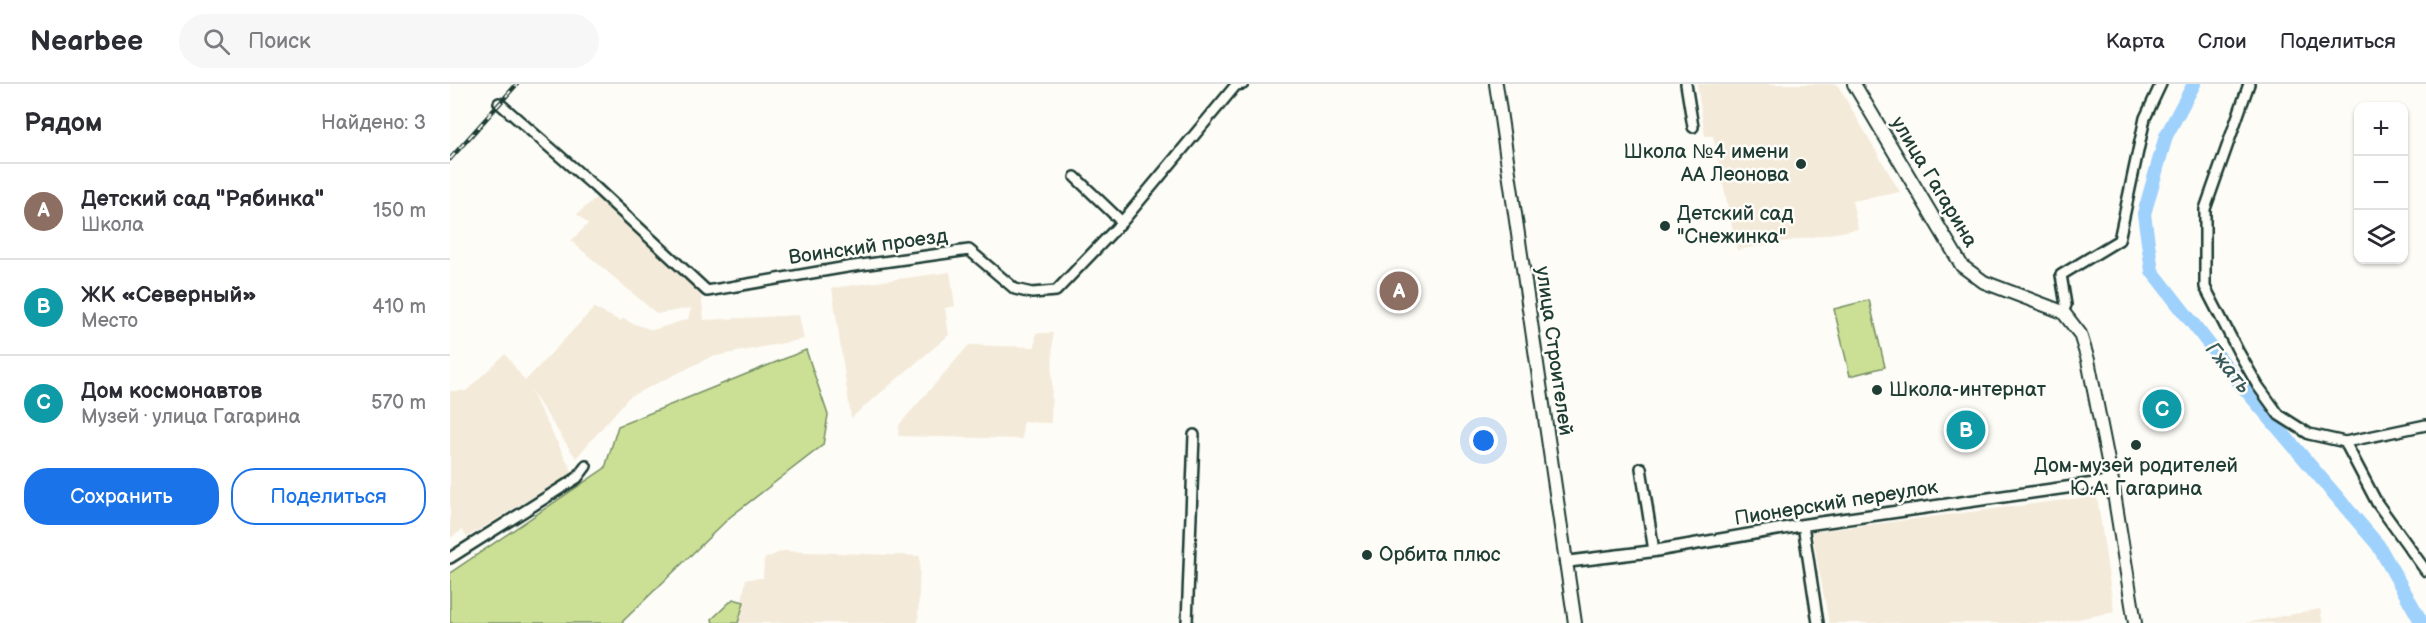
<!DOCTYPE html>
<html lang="ru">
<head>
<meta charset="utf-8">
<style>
	body { margin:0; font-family:"Balsamiq Sans",sans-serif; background:#f7f7f7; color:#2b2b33 }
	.controls { position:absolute; right:18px; top:18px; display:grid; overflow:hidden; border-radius:12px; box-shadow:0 2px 4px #0004 }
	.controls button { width:54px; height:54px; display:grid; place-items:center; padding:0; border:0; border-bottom:2px solid #e1e1e2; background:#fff; color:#2b2b33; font:30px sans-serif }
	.you { position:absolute; left:1034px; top:357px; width:21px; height:21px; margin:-15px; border:4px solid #fff; border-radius:50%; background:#1a73e8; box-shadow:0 0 0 9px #1a73e833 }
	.badge { display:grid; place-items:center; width:39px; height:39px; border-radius:50%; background:#1a73e8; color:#fff; font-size:20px; font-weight:700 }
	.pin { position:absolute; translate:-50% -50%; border:3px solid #fff; box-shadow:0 2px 6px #0006 }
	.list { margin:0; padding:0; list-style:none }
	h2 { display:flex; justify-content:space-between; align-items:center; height:78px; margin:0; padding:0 24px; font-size:26px }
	h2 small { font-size:20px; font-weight:400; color:#7c7c81 }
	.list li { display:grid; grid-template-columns:39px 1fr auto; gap:18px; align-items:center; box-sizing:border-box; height:96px; padding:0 24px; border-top:2px solid #e1e1e2 }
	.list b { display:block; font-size:22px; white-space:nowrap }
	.list p { margin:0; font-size:20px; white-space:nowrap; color:#7c7c81 }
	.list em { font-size:20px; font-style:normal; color:#7c7c81 }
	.actions { display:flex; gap:12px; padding:18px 24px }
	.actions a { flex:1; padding:14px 0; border:2px solid #1a73e8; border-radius:24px; text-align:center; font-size:21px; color:#1a73e8 }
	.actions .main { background:#1a73e8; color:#fff }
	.icon { flex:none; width:33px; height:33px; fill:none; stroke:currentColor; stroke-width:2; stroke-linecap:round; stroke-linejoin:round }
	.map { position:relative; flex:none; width:1976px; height:539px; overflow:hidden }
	header { display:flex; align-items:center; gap:36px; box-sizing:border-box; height:84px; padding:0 30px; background:#fff; border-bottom:2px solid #e1e1e2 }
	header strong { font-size:28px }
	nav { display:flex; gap:33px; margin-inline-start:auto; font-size:21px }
	.search { width:420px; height:54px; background:#f7f7f7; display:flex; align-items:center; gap:15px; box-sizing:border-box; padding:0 21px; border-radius:33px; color:#7c7c81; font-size:22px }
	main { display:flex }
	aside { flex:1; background:#fff }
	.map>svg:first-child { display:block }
</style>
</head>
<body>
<header>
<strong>Nearbee</strong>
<div class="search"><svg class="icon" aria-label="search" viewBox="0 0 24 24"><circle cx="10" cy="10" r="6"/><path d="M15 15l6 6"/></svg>Поиск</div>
<nav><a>Карта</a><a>Слои</a><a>Поделиться</a></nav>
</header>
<main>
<aside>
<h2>Рядом<small>Найдено: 3</small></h2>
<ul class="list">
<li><span class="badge" style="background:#8d6e63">A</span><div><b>Детский сад &quot;Рябинка&quot;</b><p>Школа</p></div><em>150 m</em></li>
<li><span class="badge" style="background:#0f9aa8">B</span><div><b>ЖК «Северный»</b><p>Место</p></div><em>410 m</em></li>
<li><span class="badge" style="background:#0f9aa8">C</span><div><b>Дом космонавтов</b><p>Музей · улица Гагарина</p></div><em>570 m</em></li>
</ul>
<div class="actions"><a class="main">Сохранить</a><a>Поделиться</a></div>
</aside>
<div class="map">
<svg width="1976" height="539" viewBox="0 0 1976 539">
	<rect width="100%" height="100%" fill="#fdfcf7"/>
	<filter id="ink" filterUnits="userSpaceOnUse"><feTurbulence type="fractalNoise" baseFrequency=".0167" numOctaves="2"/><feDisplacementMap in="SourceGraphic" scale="12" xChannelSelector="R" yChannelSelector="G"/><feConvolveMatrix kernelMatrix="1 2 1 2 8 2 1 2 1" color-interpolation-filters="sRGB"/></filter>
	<g filter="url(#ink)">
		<path fill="#f4ead9" d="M1247 0H1387L1450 108 1402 117 1408 145 1287 166 1263 52H1255Z
			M147 113 251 209 254 236 349 231 354 255 261 273 179 313 126 374 79 304 123 389 17 453 12 446 0 454V307H16L55 270 75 297 144 224 170 237 174 234 181 239 203 246 238 235 241 224 207 230 121 157 138 140 127 130Z
			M500 188 505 222 495 224 499 251 401 334 382 204Z
			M586 249H603L601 339 573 338 572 355 448 352 449 341 519 261 585 263Z
			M1647 412 1664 528 1606 539H1379L1362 448Z
			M333 467 470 472 468 539H288L296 495 313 494 314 475Z
			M1870 525 1873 539H1795Z"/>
		<path fill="#cbe095" stroke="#758e64" stroke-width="1.5" d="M1419 216 1435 283 1400 292 1384 225Z
			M356 266 378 331 373 361 280 433 171 539H0V489L155 384 168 342Z
			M283 515 294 518 288 539H263L262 535Z"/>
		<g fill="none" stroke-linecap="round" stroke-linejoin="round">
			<path stroke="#9ed1fb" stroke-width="14" d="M1744 0 1716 52 1694 130 1702 187 1783 291 1928 461 1972 539"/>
			<g stroke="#1f3d34" stroke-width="14">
				<path id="minor" d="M1236 0 1243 43
					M1799 0 1755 125V203L1788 267 1808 302 1829 331 1859 350 1895 358 1927 419 1976 487
					M49 19 144 102 257 207 397 183 519 166 565 205 582 209 606 207 672 138 786 1 793 0
					M625 93 672 138
					M1613 228 1616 221 1611 191 1669 156 1695 34 1711 0
					M1895 358 1976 341
					M1191 384 1204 467
					M1353 441 1368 539
					M0 474 127 394 136 382
					M737 539 744 351"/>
			</g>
			<g stroke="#1f3d34" stroke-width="15">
				<path id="tertiary" d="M1115 478 1204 467 1353 441 1662 397"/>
			</g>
			<g stroke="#1f3d34" stroke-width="16">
				<path id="secondary" d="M1046 0 1125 539
					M1404 0 1512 182 1534 198 1613 228 1630 250 1638 276 1662 397 1685 539"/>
			</g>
			<use href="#minor" stroke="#fdfcf7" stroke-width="9"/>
			<use href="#tertiary" stroke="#fdfcf7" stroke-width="10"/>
			<use href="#secondary" stroke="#fdfcf7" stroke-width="12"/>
			<g stroke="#1f3d34" stroke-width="4.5">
				<path id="rail" d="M0 75 67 0"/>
			</g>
			<use href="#rail" stroke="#fdfcf7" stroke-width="2" stroke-dasharray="7" stroke-linecap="butt"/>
		</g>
	</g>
	<g fill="#1f3d34" stroke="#fdfcf7" stroke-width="2">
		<circle cx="1351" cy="80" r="6"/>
		<circle cx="1215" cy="142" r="6"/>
		<circle cx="1427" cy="306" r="6"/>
		<circle cx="1686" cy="361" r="6"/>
		<circle cx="917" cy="471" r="6"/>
	</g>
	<g text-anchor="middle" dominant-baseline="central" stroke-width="5" stroke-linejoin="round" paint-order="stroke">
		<g font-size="20" fill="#1f3d34" stroke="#fdfcf7" text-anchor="start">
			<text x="1339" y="68" text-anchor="end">Школа №4 имени<tspan x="1339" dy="23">АА Леонова</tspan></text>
			<text x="1227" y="130">Детский сад<tspan x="1227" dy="23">"Снежинка"</tspan></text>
			<text x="1439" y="306">Школа-интернат</text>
			<text x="1686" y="382" text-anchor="middle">Дом-музей родителей<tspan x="1686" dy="23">Ю.А. Гагарина</tspan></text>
			<text x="929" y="471">Орбита плюс</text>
		</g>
		<g font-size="20" fill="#1f3d34" stroke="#fdfcf7">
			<text transform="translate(1484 98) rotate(59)">улица Гагарина</text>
			<text transform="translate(418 163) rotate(-8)">Воинский проезд</text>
			<text transform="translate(1104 267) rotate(82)">улица Строителей</text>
			<text transform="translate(1386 419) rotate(-9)">Пионерский переулок</text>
		</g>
		<g font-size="21" font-style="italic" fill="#385b5c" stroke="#fdfcf7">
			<text transform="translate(1778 284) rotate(51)">Гжать</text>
		</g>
	</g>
</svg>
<div class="controls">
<button>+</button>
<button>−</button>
<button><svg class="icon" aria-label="layers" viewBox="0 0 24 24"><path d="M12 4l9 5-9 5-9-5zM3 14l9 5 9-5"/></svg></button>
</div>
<div class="you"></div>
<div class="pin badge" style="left:949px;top:207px;background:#8d6e63">A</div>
<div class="pin badge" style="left:1516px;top:346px;background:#0f9aa8">B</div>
<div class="pin badge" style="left:1712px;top:325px;background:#0f9aa8">C</div>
</div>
</main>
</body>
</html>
